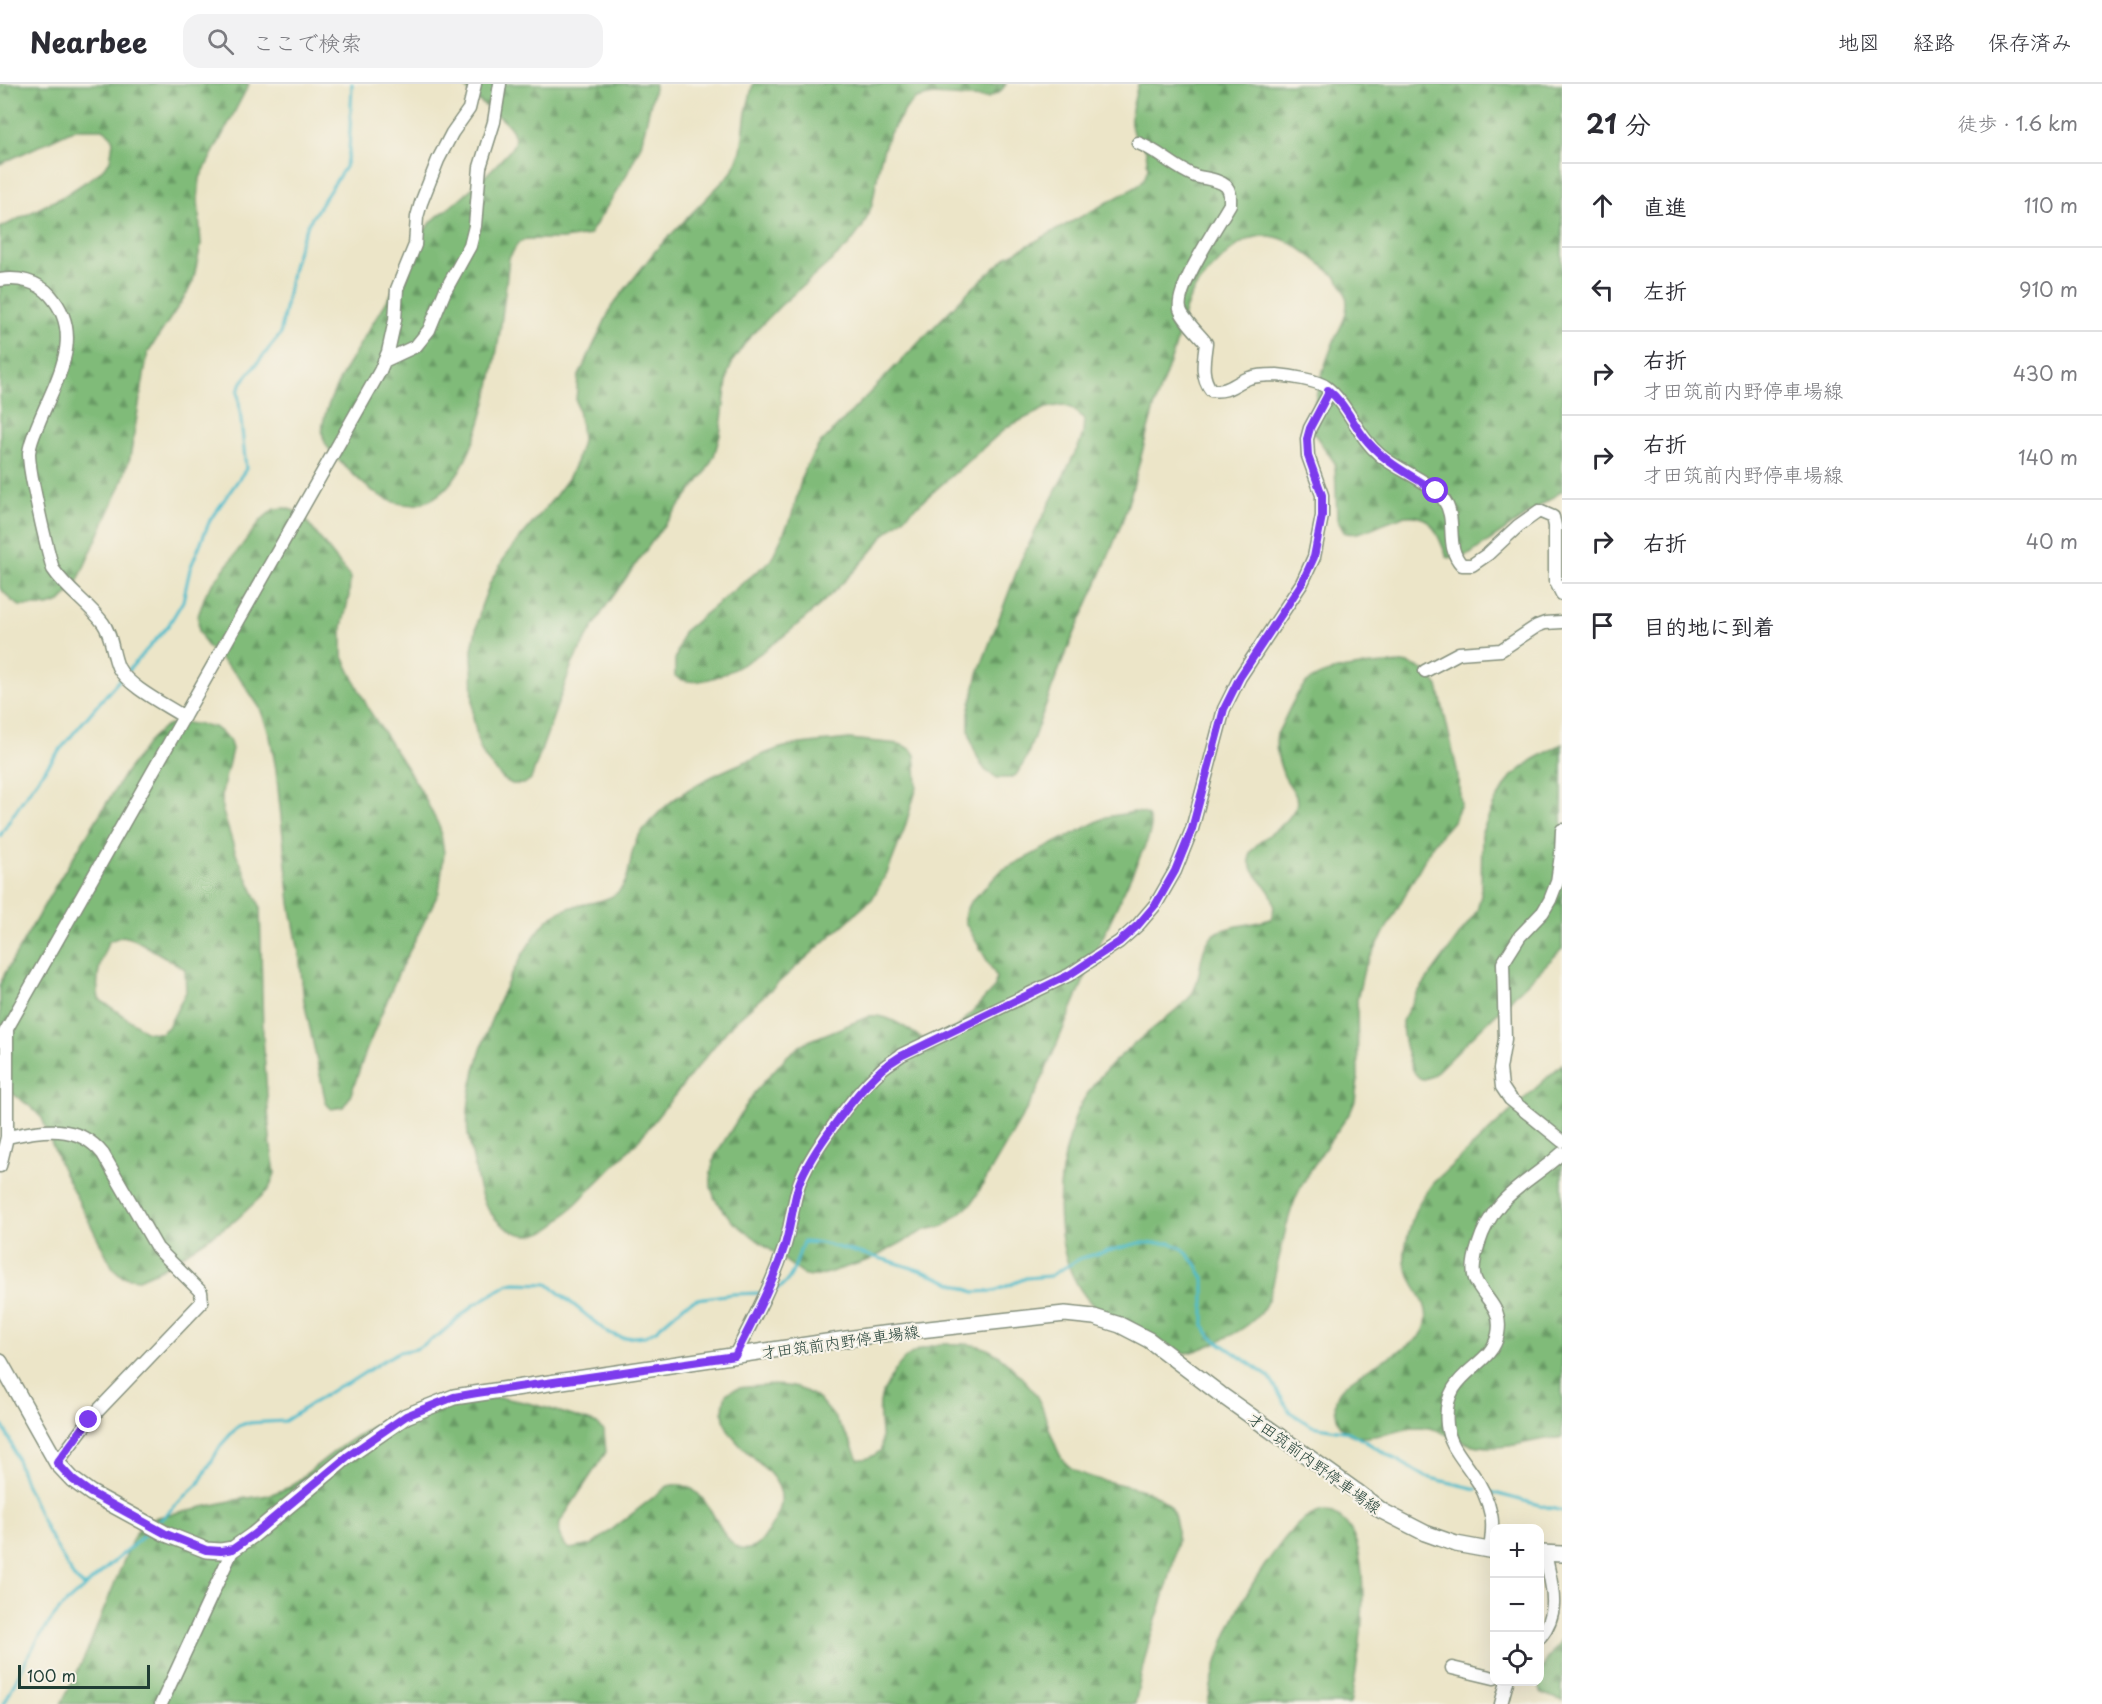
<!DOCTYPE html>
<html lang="ja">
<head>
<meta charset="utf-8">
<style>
	body { margin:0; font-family:"Playpen Sans","Klee One",sans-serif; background:#f2f2f3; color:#2b2b33 }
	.controls { position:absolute; right:18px; bottom:18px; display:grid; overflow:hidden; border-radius:12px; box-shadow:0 6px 24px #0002 }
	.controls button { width:54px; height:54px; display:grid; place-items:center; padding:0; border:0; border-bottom:2px solid #e1e1e2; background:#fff; color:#2b2b33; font:30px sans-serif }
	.scale { position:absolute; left:18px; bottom:15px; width:132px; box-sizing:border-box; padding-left:6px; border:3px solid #1f3d34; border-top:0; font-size:16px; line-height:21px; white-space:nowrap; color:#1f3d34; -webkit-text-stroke:4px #f7f3e8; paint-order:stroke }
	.stop { position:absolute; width:18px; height:18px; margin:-14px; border:4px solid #7c3aed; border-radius:50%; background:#fff }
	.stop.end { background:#7c3aed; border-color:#fff; box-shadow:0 2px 6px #0008 }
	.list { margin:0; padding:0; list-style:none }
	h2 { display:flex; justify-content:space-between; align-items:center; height:78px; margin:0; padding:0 24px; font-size:26px }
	h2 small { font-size:20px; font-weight:400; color:#7c7c81 }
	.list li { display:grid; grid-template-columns:39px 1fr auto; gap:18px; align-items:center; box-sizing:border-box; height:84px; padding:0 24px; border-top:2px solid #e1e1e2 }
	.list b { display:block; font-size:22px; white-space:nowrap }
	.list p { margin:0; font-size:20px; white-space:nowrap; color:#7c7c81 }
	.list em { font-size:20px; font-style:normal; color:#7c7c81 }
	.icon { flex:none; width:33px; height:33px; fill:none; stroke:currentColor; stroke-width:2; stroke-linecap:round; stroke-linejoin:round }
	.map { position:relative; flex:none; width:1562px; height:1620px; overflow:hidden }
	header { display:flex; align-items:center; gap:36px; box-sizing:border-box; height:84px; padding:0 30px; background:#fff; border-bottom:2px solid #e1e1e2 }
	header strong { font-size:28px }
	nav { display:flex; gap:33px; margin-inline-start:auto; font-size:21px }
	.search { width:420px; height:54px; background:#f2f2f3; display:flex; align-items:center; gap:15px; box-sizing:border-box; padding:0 21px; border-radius:18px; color:#7c7c81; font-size:22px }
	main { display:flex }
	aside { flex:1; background:#fff }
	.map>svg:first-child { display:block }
</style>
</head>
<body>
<header>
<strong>Nearbee</strong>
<div class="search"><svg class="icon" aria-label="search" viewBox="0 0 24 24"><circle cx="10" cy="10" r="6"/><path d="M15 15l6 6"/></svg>ここで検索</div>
<nav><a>地図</a><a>経路</a><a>保存済み</a></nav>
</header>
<main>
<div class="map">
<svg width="1562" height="1620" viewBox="0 0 1562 1620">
	<defs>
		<pattern id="forest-firs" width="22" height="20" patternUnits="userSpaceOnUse" patternTransform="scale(1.5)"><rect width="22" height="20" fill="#80bb79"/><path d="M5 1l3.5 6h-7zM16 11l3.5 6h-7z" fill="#689964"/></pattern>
	</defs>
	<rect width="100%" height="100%" fill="#f7f3e8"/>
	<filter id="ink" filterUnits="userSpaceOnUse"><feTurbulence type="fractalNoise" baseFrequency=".0167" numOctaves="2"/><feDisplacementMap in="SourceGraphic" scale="12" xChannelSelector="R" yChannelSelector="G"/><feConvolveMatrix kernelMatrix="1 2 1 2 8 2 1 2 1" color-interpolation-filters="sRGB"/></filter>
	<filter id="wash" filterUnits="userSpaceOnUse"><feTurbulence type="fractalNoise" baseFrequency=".008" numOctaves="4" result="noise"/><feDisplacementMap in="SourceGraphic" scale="24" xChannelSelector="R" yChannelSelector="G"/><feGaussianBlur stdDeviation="1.35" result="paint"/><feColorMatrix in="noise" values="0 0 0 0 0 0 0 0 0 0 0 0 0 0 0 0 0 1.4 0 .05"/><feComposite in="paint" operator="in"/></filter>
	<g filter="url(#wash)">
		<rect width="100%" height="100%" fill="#ece5c8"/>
		<path fill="url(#forest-firs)" stroke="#507c56" stroke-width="1.5" fill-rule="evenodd" d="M0 0H249L200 94 198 115 201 161 193 197 187 209 148 268 130 373 121 401 75 503 60 518 48 522H20L12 517 0 504V144L64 112 99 89 110 77 113 58 111 51 103 45H75L0 80Z
			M464 0H655L641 61 625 94 589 151 563 155H527L518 159 509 174C502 231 488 409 417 420 393 424 370 407 354 391 344 381 325 366 323 352 316 318 384 225 402 192 411 175 417 154 430 140 435 133 444 128 450 123 468 108 485 93 500 77 505 71 512 66 514 59 521 37 471 20 464 0Z
			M753 0H1006L1000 8 988 14 932 11 916 15 907 23 888 52 880 77 872 121 863 142 849 161 780 222 748 255 734 275 728 289 720 351 714 372 705 389 658 449 604 525 579 567 571 583 531 695 524 700H512L503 695 485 674 479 662 473 633 472 565 481 523 490 499 506 471 553 415 568 395 576 378 582 357 581 342 576 316 578 294 612 222 656 166 731 89 741 67 746 29Z
			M1138 0H1562V407L1470 470 1456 475 1447 473C1442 462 1438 448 1430 439 1405 415 1366 458 1344 448L1337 435 1335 379 1311 345C1313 316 1322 288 1332 262 1337 247 1347 236 1347 220 1347 196 1327 185 1310 172 1273 142 1248 146 1217 180 1210 187 1201 195 1196 203 1184 221 1181 243 1175 263 1170 280 1163 297 1157 314 1146 350 1138 387 1127 423 1111 473 1086 521 1066 569 1051 604 1039 640 1026 675L1016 691 1010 694H997L986 687 980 679 972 660 969 647V628L978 590 1021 476 1080 359 1083 349 1084 334 1071 324 1063 321 1046 324 1007 343 884 451C859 489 723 626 675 592V576L683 548 771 476 792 431 804 386 819 361 967 209 1008 172 1138 102 1144 95 1148 84 1146 66C1122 45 1132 27 1138 0Z
			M286 424 300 429 350 493 349 512 342 543V571L369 626 420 705 440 744 444 769 439 808 398 890 366 967 350 1013 343 1023 331 1025 326 1019 304 917 299 868 290 819 276 685 270 652 260 624 240 594 208 563 199 548 198 532 206 509 261 436 274 425Z
			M1402 579C1420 581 1428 588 1438 602L1457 686 1461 720 1453 737 1433 760 1364 885 1357 916 1358 996 1355 1017 1351 1027C1335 1051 1314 1077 1301 1103 1288 1127 1284 1155 1277 1182 1272 1203 1270 1223 1251 1238 1240 1248 1195 1271 1181 1269 1167 1267 1152 1256 1140 1250 1126 1242 1109 1236 1097 1225 1051 1183 1054 1106 1070 1052 1072 1044 1074 1034 1078 1026 1103 976 1148 952 1187 916 1206 898 1194 862 1218 848 1233 840 1255 841 1271 835 1283 807 1255 799 1250 779 1249 776 1250 772 1250 769 1260 752 1286 746 1296 722 1300 711 1288 701 1284 692 1279 679 1274 664 1277 650 1285 636 1291 618 1301 605 1318 581 1376 581 1402 579Z
			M180 638 214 643 229 655 232 665 222 708V725L235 767 260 822 263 953 270 1055 275 1089 269 1105 236 1136 161 1185 139 1195 123 1193 113 1184 61 1083 42 1034 32 1024 0 1000V901L5 889 56 801 126 688 151 655 164 643ZM123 852 136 856 185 885 186 908 168 943 161 949 147 948 99 915C95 896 100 875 109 857Z
			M849 655 899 660 911 665 915 671 916 681 917 703 904 746 888 787 872 815 732 940 637 1058 555 1141C532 1159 507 1151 490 1128 481 1116 478 1100 475 1085 473 1074 470 1062 468 1050 462 993 507 883 544 840 566 815 600 824 618 808 634 793 627 767 640 750 668 712 705 694 747 677 758 673 770 667 781 664 802 658 827 658 849 655Z
			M1562 660V865L1432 992C1430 993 1426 995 1423 995 1409 994 1402 949 1402 937L1419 907 1477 827 1481 811 1482 748 1495 718 1511 693 1533 676Z
			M1134 728 1143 729 1148 732 1151 743 1148 755 1095 870 1036 1009 972 1119 944 1142 925 1146 869 1176 818 1192H811L803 1190 732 1137 715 1115 711 1103V1088L715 1072 754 1009 787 972 804 959 870 932C889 930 907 945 923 955L957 944 995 903 996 892 965 838V829L969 820 1002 786 1106 733Z
			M1562 980V1354C1539 1353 1518 1363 1495 1363 1486 1363 1472 1362 1464 1358 1450 1353 1436 1343 1421 1343 1397 1343 1347 1371 1337 1333 1334 1324 1335 1314 1340 1307 1356 1285 1417 1264 1424 1246 1435 1220 1409 1202 1405 1178 1403 1166 1412 1133 1418 1121 1422 1113 1428 1106 1433 1099Z
			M940 1260C977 1259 991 1260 1017 1289 1027 1299 1036 1308 1041 1321 1045 1330 1047 1339 1050 1347 1055 1359 1059 1375 1070 1383 1099 1406 1163 1394 1175 1434 1185 1465 1156 1530 1148 1562 1143 1581 1139 1601 1135 1620H61L85 1572 133 1454 141 1441 157 1433 240 1415 269 1411 290 1403C320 1379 352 1351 387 1335 418 1320 465 1313 499 1314 526 1316 565 1330 592 1338L597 1340 604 1348 606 1368 560 1438 559 1450 565 1461 570 1465 592 1461 668 1402C717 1389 717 1482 755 1463 763 1459 767 1448 772 1441 813 1380 704 1373 726 1310 736 1302 750 1303 762 1302 809 1297 824 1316 848 1354 852 1360 854 1368 858 1375 866 1376 875 1372 881 1366 883 1350 878 1334 880 1318 881 1310 885 1304 889 1297 902 1272 913 1265 940 1260Z
			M1320 1428C1386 1428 1358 1581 1350 1620H1208C1216 1562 1243 1508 1279 1462 1290 1447 1302 1433 1320 1428Z
			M1562 1555V1617L1541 1609C1531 1592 1552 1570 1562 1555Z"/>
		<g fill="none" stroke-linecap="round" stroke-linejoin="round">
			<path stroke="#50bccb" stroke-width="3" d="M126 589 168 542 183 517 190 485 210 436 246 385 238 307 242 298 280 251 293 183 300 159 308 140 345 83 349 68 352 0
				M0 752C34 694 77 644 121 594
				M771 1207C793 1203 796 1176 803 1158L821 1159 890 1177 925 1188 974 1208 995 1207 1026 1194 1050 1192 1081 1174 1139 1159H1171L1183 1165 1196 1180 1204 1195V1241L1210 1252 1269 1293 1290 1328 1312 1342 1349 1348 1426 1393 1477 1405
				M0 1337 10 1356 26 1401 47 1447 74 1494 85 1503
				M1487 1407 1562 1427
				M156 1440 199 1399 221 1361 238 1342 247 1339 285 1337 339 1302 347 1300 386 1275 399 1268 416 1265 439 1251 474 1221 507 1201 515 1199 548 1200 607 1248 622 1254 645 1252 656 1246 686 1220 697 1215 732 1210 762 1209
				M4 1620C21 1586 37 1550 63 1522L149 1447"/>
		</g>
	</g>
	<g filter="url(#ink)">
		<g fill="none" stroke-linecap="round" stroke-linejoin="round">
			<g stroke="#86917e" stroke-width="15">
				<path id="minor" d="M1138 59C1159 67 1173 83 1195 92 1205 95 1218 95 1226 102 1231 108 1230 113 1230 120 1218 141 1175 205 1180 225 1182 234 1200 251 1206 259 1204 276 1200 292 1211 306 1229 309 1234 299 1249 294 1257 291 1268 291 1277 291 1288 292 1317 296 1326 303 1349 321 1357 352 1380 371 1400 388 1428 395 1444 416 1458 436 1444 463 1462 481H1472L1488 470 1518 442 1539 427 1553 433 1555 442V496L1562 510
					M0 196C18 193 37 197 50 211 86 251 56 296 39 338 35 348 30 358 29 369 29 384 33 399 36 414 41 438 46 461 53 485 67 506 88 519 103 539 112 551 112 569 118 583 128 603 166 621 184 633
					M384 277 416 262 429 246 445 207 470 162 475 142 480 83 494 38 500 0
					M1425 587 1459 569 1501 566 1537 542 1545 539 1562 538
					M1562 746 1561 771 1557 798 1550 816 1543 828 1520 852 1503 879 1505 955 1500 985 1502 1003 1510 1015 1562 1057
					M0 957 380 287 388 268 395 236 397 205 415 161 417 133 421 119 438 76 452 49 469 25 475 0
					M7 1053C41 1046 78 1038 103 1070L157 1164 201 1208 202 1218 89 1336 57 1379
					M0 1082 7 1053V946
					M735 1271C752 1238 771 1203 783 1167 791 1145 792 1122 799 1100 810 1069 854 1011 879 988 885 981 894 977 901 971L1069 891 1119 858 1138 841 1156 820 1175 787 1192 745 1224 625 1240 593 1302 499 1314 473 1322 432V411L1308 372 1307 355 1310 344 1328 311V306
					M1490 1467C1491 1456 1494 1441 1491 1431 1488 1416 1481 1401 1472 1389 1462 1374 1449 1361 1447 1341 1441 1286 1491 1286 1498 1250 1503 1224 1486 1217 1476 1197 1471 1188 1475 1171 1478 1162 1494 1110 1525 1102 1562 1069
					M1540 1553C1562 1527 1551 1500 1545 1469
					M1452 1584 1494 1594
					M161 1620 233 1465
					M1501 1620 1507 1598"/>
			</g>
			<g stroke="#86917e" stroke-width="18">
				<path id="major" d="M0 1278 57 1379 73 1396 91 1409 166 1450 206 1466 221 1467 233 1465 253 1451 348 1372 406 1332 454 1313 874 1251 1065 1230 1094 1233 1120 1241 1149 1256 1220 1310 1356 1407 1382 1427 1425 1449 1456 1460 1494 1467
					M1540 1469 1562 1470"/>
			</g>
			<use href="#minor" stroke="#fff" stroke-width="12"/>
			<use href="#major" stroke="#fff" stroke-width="15"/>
		</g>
	</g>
	<g fill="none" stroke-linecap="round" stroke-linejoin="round" filter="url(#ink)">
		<path stroke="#7c3aed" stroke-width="8" d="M89 1336 57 1379 73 1396 91 1409 166 1450 206 1466 221 1467 233 1465 253 1451 348 1372 406 1332 454 1313 477 1309 735 1272C752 1238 771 1203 783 1167 791 1145 792 1122 799 1100 810 1069 855 1011 879 988 885 981 894 977 901 972L1069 891 1119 858 1138 841 1156 820 1175 787 1192 745 1224 625 1240 593 1302 499 1314 473 1322 432V411L1308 372 1307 355 1310 344 1328 310V306C1346 320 1353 341 1368 358 1386 379 1412 392 1436 407"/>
	</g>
	<g text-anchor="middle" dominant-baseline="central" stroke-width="4.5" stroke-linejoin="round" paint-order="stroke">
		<g font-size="16" fill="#1f3d34" stroke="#f7f3e8">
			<text transform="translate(840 1257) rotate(-8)">才田筑前内野停車場線</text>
			<text transform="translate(1315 1378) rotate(36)">才田筑前内野停車場線</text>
		</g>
	</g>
</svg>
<div class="controls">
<button>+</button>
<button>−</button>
<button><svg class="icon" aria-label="locate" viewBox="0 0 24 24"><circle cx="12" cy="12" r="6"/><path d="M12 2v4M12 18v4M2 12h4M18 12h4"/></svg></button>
</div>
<div class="scale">100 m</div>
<div class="stop" style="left:1436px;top:407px"></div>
<div class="stop end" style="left:89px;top:1336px"></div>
</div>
<aside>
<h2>21 分<small>徒歩 · 1.6 km</small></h2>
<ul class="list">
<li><svg class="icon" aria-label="ahead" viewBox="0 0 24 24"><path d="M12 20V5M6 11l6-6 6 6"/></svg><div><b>直進</b></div><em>110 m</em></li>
<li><svg class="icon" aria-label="left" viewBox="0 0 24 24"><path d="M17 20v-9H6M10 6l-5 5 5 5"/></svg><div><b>左折</b></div><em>910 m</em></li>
<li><svg class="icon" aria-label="right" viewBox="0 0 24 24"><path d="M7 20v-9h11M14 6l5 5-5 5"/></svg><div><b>右折</b><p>才田筑前内野停車場線</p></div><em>430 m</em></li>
<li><svg class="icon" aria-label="right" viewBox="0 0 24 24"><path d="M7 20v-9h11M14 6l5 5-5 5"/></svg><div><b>右折</b><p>才田筑前内野停車場線</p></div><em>140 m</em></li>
<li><svg class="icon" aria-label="right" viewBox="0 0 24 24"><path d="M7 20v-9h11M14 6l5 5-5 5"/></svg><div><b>右折</b></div><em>40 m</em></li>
<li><svg class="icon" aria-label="arrive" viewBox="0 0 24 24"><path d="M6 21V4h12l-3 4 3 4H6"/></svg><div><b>目的地に到着</b></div></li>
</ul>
</aside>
</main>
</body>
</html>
